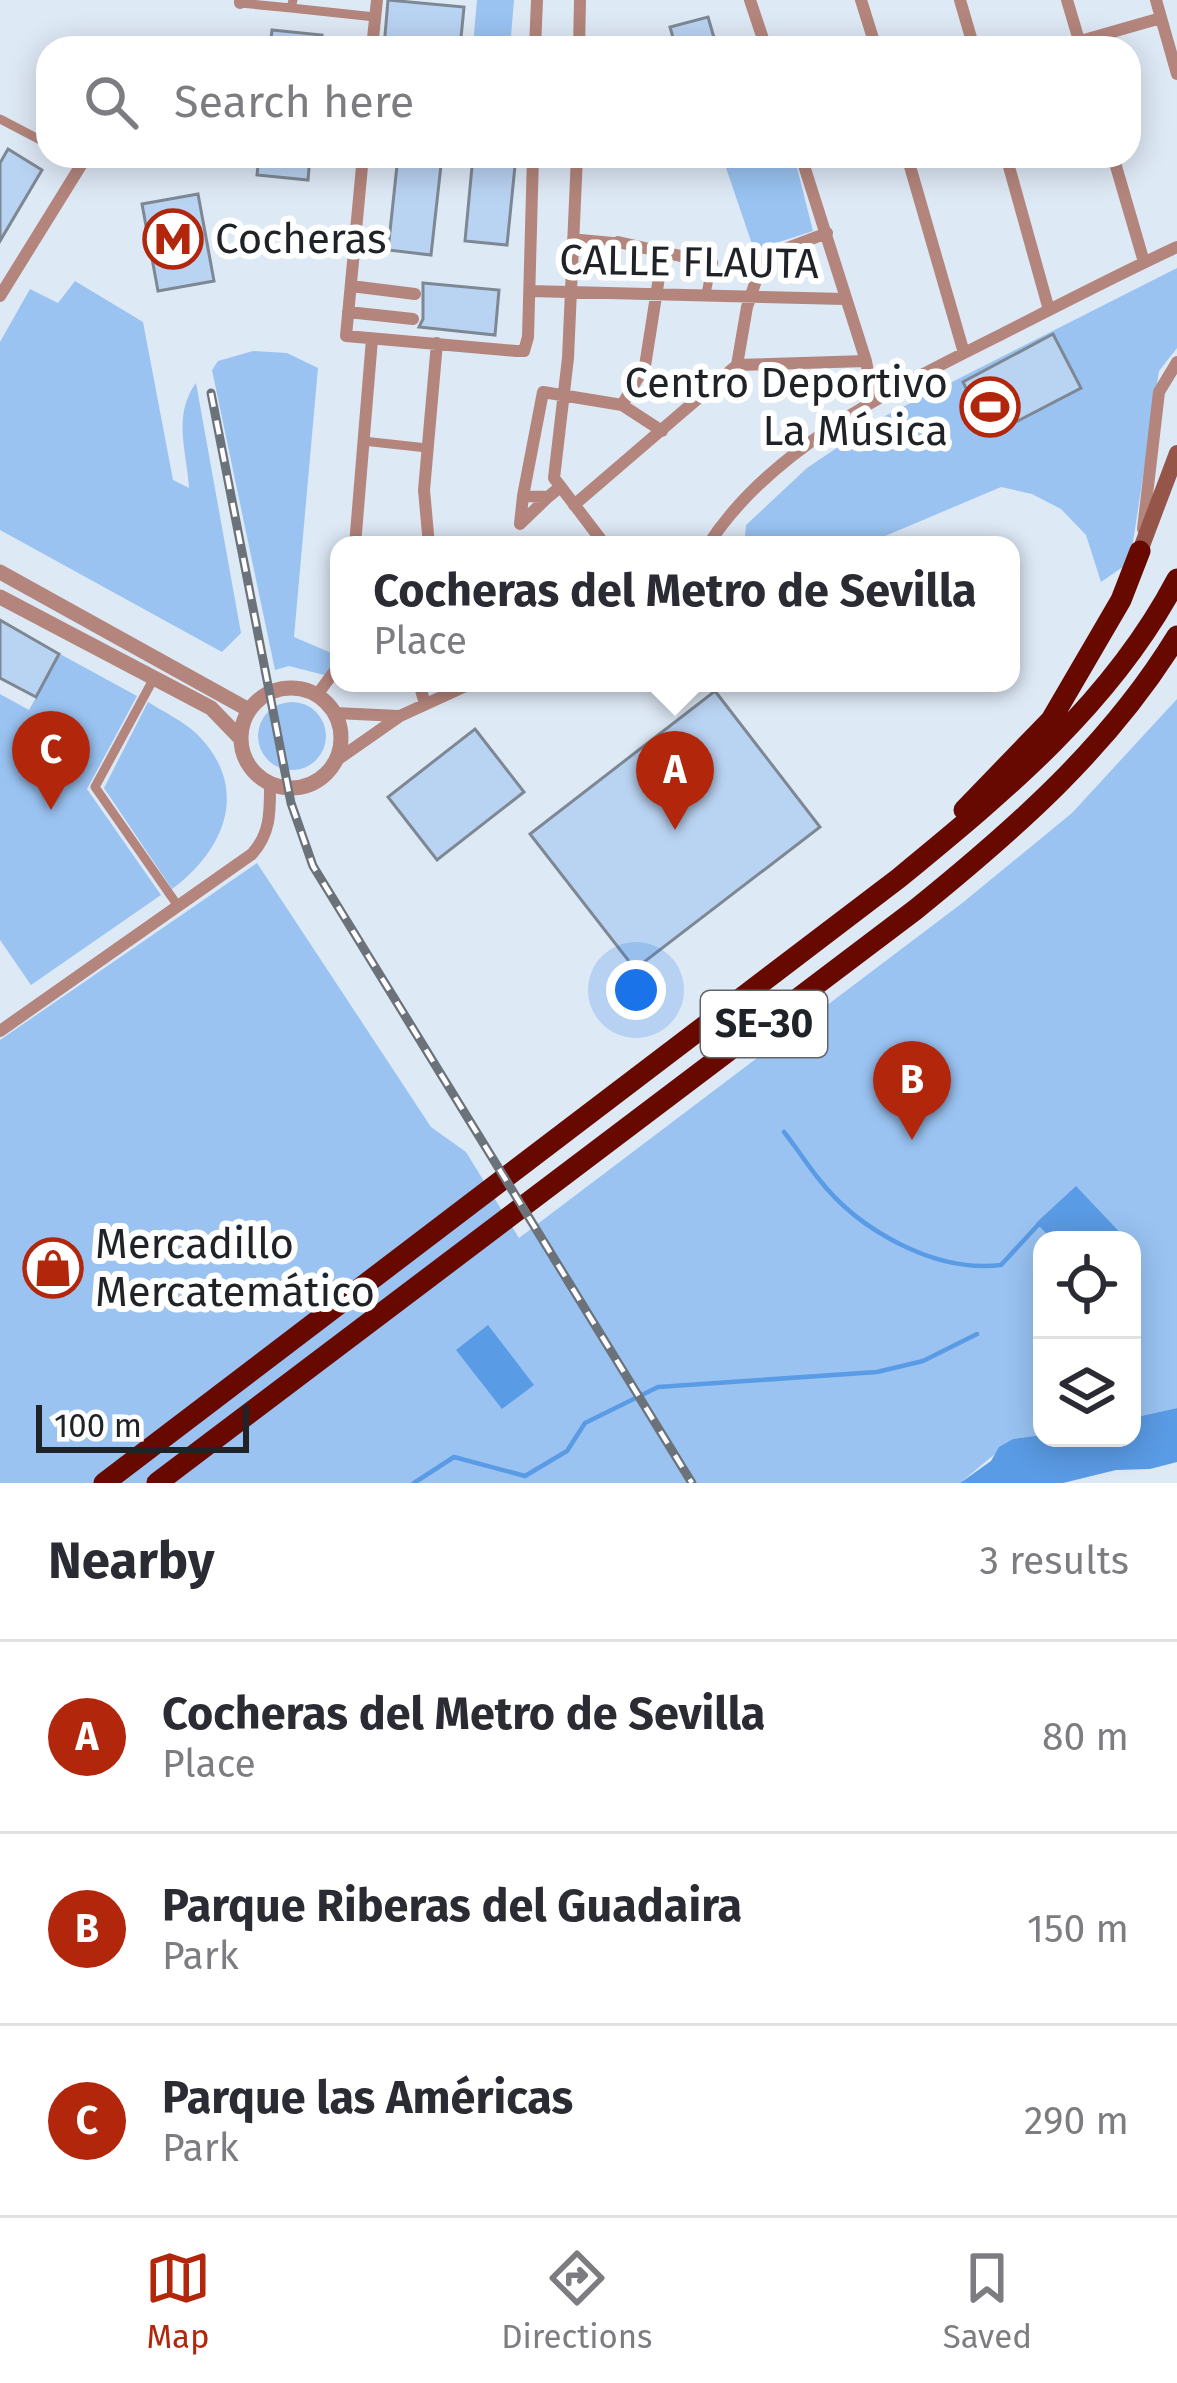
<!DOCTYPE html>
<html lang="en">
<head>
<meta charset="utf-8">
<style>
	body { margin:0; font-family:"Fira Sans",sans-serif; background:#f2f2f3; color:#2b2b33 }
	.controls { position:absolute; right:36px; bottom:36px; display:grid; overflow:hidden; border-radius:24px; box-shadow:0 6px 30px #0003 }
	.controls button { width:108px; height:108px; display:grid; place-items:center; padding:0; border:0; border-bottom:3px solid #e1e1e2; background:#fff; color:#2b2b33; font:60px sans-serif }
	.scale { position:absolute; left:36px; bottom:30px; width:213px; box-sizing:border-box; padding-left:12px; border:6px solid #1f2328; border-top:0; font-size:33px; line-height:42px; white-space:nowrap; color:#1f2328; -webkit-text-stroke:9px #fff; paint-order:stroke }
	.you { position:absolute; left:636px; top:990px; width:42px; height:42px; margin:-30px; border:9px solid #fff; border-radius:50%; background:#1a73e8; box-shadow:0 0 0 18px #1a73e833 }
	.badge { display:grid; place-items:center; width:78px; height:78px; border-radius:50%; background:#b2260b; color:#fff; font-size:39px; font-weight:700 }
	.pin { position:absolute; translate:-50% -99px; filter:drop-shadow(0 3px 6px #0008) }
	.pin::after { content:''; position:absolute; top:63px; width:42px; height:36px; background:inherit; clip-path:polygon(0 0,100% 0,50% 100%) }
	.popup { position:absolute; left:330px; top:536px; width:690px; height:156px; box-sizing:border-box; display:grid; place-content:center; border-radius:24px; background:#fff; filter:drop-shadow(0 3px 9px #0005); font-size:39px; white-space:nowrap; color:#7c7c81 }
	.popup b { font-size:45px; color:#2b2b33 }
	.popup::after { content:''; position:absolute; left:50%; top:100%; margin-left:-24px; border:24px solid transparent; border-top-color:#fff }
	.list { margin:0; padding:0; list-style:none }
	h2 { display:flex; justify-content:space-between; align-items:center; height:156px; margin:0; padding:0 48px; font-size:51px }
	h2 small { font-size:39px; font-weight:400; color:#7c7c81 }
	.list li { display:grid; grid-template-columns:78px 1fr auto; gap:36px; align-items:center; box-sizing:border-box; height:192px; padding:0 48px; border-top:3px solid #e1e1e2 }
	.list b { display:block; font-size:45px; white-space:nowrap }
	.list p { margin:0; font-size:39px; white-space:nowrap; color:#7c7c81 }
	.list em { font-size:39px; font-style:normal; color:#7c7c81 }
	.icon { flex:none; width:66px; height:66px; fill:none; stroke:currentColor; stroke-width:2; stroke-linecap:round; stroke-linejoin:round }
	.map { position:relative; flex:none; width:1177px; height:1483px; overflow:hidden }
	.search { position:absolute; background:#fff; box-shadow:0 6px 30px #0003; left:36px; right:36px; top:36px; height:132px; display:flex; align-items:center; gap:30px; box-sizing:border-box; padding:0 42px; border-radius:36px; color:#7c7c81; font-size:45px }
	.sheet { height:732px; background:#fff }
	nav { display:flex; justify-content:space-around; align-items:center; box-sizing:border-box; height:168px; border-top:3px solid #e1e1e2; background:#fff; font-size:33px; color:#7c7c81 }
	nav a { display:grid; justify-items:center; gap:6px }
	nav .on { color:#b2260b }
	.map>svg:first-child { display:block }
</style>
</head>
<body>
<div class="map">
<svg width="1177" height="1483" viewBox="0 0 1177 1483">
	<rect width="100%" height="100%" fill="#dee9f6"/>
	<path fill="#9ac3f2" d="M477 0H514L510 48 473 45Z
		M722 156H794L813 231 754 250Z
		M1177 268V348L1159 371 1130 562 1101 582 1086 535 1061 509 1032 494 1001 487 864 545H744L746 525 807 468 881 418Z
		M75 281 143 322 173 480 189 488C187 452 172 416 196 383L241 633 222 652 0 530V342L30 289 58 303Z
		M253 351 287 353 318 368 294 637 336 655 328 676 289 666 275 670 212 370 218 361Z
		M60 654 137 696 87 789 161 895 31 985 0 940V694L29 710Z
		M1177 699V1408L1132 1418V1240H1042V1435L1013 1439 960 1483H0V1040L257 863 431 1127 466 1152 519 1238 961 904 1072 813Z
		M148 702C164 712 183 721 197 734 251 788 225 850 172 889L104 788Z
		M258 736a34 34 0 1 1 68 0a34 34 0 1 1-68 0Z"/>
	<path fill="#5a9be5" d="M1076 1186 1127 1240H1053L1036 1223Z
		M488 1325 534 1385 502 1409 456 1350Z
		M1177 1408V1462L1150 1469 1116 1470 1063 1483H960L991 1461 999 1447 1013 1439 1042 1435V1438H1132V1418Z"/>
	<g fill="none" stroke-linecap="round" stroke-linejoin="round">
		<path stroke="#5a9be5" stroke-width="4.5" d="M784 1132C796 1147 806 1163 818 1178 858 1230 935 1273 1001 1265L1038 1225
			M414 1483 454 1457 525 1476 567 1451 585 1423 658 1387 877 1372 923 1361 977 1334"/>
	</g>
	<path fill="#b9d3f2" stroke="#7e8894" stroke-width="3" d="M388 0 464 7 460 48 384 47Z
		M708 17 717 48H676L670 27Z
		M272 30 322 35 321 48H270Z
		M8 149 42 170 0 241V163Z
		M259 156H310L308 180 257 175Z
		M398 156H442L431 255 388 250Z
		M473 156H516L507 245 465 241Z
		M198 194 214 281 158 291 142 204Z
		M423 283 499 290 495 335 419 327 423 319Z
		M1053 334 1081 388 989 436 963 382Z
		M0 620 59 654 36 697 0 678Z
		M715 691 820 827 635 969 530 834Z
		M475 729 524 792 437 860 388 797Z"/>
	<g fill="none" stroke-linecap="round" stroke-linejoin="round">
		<path stroke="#b3857c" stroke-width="9" d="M293 0 291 8 375 17
			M240 3 291 8
			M0 119 48 144
			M575 238 618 242
			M706 294 712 263
			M363 441 427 448
			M154 678 95 787 178 906"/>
		<path stroke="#b3857c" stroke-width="12" d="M750 0 766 48
			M861 0 876 48
			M960 0 974 48
			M1067 0 1081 47
			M1156 0 1177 74
			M240 3V0
			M372 48 377 0
			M535 48 537 0
			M579 48 580 0
			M1056 48 1161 18
			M363 156 346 336 516 351H524L528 337 533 156
			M577 156 568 358 554 478 605 545
			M801 156 866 361 873 399
			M907 156 964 353
			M1006 156 1049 310
			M1113 156 1144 262
			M618 242 712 263
			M351 286 415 294
			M530 291 845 299
			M0 296 83 162
			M348 312 413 319
			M737 365 866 361
			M622 405 645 366 663 252
			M559 488 548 497 523 496 543 392 622 405 662 431
			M523 496 520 524 548 497
			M574 505 737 365 747 307 764 257 827 233
			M1143 529 1159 392 1177 362
			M355 545 372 339
			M429 545 424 490 437 343
			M687 545H700
			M708 545C772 445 901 385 1004 333 1061 304 1119 274 1177 247
			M419 683 425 704
			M317 695 339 665
			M335 713 399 716
			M337 760 400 716 472 683
			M0 1031 252 854C271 833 270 811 270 784"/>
		<path stroke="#b3857c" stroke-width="15" d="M0 572 249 710
			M0 597 211 708 241 739
			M241 738a50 50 0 1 1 100 0a50 50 0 1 1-100 0Z"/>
		<path stroke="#955549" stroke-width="16" d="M1140 551 1177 453"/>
		<path stroke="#680900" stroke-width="21" d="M964 810 1051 720 1121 600 1140 551
			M104 1483 899 878C1005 791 1112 703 1177 579
			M157 1483 915 910C1014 830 1110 746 1177 636"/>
		<g stroke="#6b727a" stroke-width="9">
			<path id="rail" d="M211 393 291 803 313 866 692 1483"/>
		</g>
		<use href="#rail" stroke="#fff" stroke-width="4.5" stroke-dasharray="14" stroke-linecap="butt"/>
	</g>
	<defs>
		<g id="metro-ring" transform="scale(3)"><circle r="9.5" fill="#fff" stroke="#b2260b" stroke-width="1.5"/><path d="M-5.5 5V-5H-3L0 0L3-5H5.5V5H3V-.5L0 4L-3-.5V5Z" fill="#b2260b"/></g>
		<g id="stadium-ring" transform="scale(3)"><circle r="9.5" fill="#fff" stroke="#b2260b" stroke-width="1.5"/><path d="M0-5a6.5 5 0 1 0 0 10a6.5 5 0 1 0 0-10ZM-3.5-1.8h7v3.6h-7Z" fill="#b2260b"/></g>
		<g id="shop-ring" transform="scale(3)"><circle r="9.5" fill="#fff" stroke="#b2260b" stroke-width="1.5"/><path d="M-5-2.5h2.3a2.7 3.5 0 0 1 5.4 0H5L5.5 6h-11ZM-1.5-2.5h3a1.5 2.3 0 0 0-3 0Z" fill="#b2260b"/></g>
	</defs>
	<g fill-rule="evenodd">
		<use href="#metro-ring" x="173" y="239"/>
		<use href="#stadium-ring" x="990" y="407"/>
		<use href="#shop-ring" x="53" y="1268"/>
	</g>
	<g text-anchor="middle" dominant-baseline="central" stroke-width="12" stroke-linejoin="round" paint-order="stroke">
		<rect fill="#fff" stroke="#626568" stroke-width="3" x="701" y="991" width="126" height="66" rx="9"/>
		<g font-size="39" font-weight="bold" fill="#1f2328">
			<text x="764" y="1024">SE-30</text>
		</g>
		<g font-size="42" fill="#1f2328" stroke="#fff" text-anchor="start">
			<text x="215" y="239">Cocheras</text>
			<text x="948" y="383" text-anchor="end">Centro Deportivo<tspan x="948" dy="48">La Música</tspan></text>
			<text x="95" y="1244">Mercadillo<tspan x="95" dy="48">Mercatemático</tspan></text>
		</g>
		<g font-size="42" fill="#1f2328" stroke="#fff">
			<text transform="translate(689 262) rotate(1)">CALLE FLAUTA</text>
		</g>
	</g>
</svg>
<div class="controls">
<button><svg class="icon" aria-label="locate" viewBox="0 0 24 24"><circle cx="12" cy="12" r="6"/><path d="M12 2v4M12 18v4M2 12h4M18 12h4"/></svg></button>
<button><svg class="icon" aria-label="layers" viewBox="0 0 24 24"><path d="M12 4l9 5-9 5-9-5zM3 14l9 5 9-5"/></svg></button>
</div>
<div class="scale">100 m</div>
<div class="you"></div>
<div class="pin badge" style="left:675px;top:830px">A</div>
<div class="popup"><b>Cocheras del Metro de Sevilla</b>Place</div>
<div class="pin badge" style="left:912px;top:1140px">B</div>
<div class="pin badge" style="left:51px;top:810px">C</div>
<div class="search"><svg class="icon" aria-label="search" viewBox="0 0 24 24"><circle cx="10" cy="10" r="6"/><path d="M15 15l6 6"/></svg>Search here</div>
</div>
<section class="sheet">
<h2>Nearby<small>3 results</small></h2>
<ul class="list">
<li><span class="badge">A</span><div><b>Cocheras del Metro de Sevilla</b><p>Place</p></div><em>80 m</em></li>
<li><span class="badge">B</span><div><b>Parque Riberas del Guadaira</b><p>Park</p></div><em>150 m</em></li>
<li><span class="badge">C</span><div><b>Parque las Américas</b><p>Park</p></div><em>290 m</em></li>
</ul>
</section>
<nav>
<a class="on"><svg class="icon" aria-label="map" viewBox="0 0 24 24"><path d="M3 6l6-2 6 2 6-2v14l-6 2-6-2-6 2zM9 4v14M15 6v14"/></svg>Map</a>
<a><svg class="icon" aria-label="directions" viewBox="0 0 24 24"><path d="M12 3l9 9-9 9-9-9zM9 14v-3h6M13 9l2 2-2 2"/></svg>Directions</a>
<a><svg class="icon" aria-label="saved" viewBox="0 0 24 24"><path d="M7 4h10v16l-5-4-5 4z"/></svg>Saved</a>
</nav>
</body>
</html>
